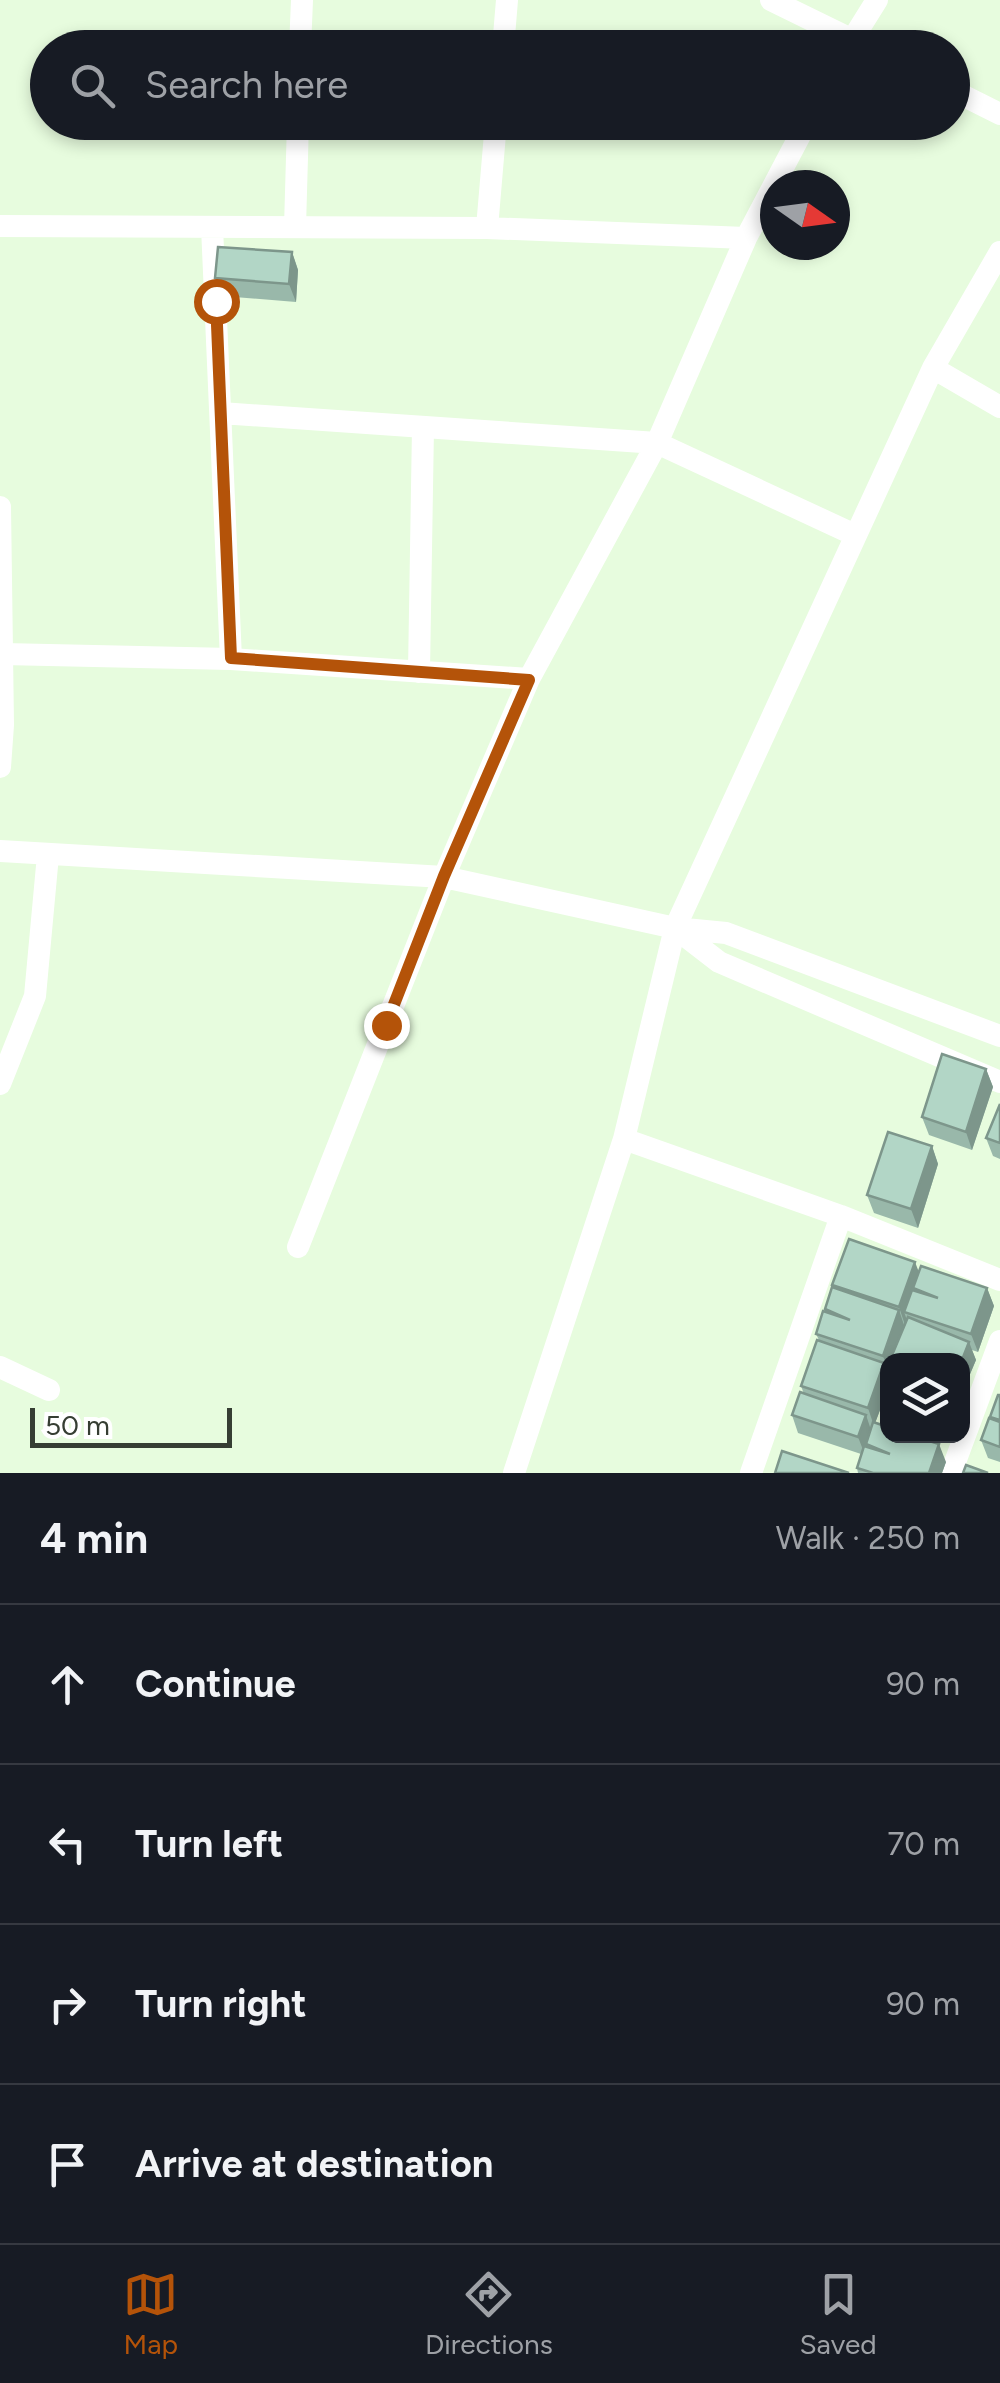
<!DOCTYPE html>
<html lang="en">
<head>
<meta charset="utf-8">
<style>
	body { margin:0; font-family:Figtree,sans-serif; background:#20242c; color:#f1f3f6 }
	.controls { position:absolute; right:30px; bottom:30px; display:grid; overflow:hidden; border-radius:20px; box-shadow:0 5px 15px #0003 }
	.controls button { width:90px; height:90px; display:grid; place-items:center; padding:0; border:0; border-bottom:2px solid #363941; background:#171b24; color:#f1f3f6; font:50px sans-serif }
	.compass { position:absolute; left:760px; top:170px; width:90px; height:90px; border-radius:50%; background:#171b24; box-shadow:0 5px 15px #0003; rotate:104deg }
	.scale { position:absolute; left:30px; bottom:25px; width:202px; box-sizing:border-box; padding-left:10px; border:5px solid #363e33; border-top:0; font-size:28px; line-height:35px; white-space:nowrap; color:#363e33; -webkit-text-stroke:8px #fff; paint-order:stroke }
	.stop { position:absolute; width:30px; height:30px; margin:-22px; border:8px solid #b45309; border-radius:50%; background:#fff }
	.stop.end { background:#b45309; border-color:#fff; box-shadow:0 2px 10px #0008 }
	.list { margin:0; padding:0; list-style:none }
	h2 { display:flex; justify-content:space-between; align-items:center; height:130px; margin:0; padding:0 40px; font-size:42px }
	h2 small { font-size:32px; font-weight:400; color:#9ea1a6 }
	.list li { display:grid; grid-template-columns:65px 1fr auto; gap:30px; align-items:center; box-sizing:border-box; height:160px; padding:0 40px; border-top:2px solid #363941 }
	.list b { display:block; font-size:38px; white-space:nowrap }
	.list em { font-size:32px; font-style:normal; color:#9ea1a6 }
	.icon { flex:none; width:55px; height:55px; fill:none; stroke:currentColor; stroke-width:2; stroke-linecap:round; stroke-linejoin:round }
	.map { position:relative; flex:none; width:1000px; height:1473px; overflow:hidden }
	.search { position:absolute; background:#171b24; box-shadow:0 5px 15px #0003; left:30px; right:30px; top:30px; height:110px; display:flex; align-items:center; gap:25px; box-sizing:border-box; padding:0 35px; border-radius:55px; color:#9ea1a6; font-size:38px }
	.sheet { height:770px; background:#171b24 }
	nav { display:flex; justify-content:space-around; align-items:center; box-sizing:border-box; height:140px; border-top:2px solid #363941; background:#171b24; font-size:28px; color:#9ea1a6 }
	nav a { display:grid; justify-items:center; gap:5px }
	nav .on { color:#b45309 }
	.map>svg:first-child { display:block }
</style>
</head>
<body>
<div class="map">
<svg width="1000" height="1473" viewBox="0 0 1000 1473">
	<rect width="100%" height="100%" fill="#e7fcde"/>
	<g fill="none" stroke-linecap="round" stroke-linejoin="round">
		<path stroke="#fff" stroke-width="22" d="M771 0 869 48
			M300 48 302 0
			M503 48 507 0
			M847 48 877 0
			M952 90 1000 114
			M496 122 487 228 746 238
			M0 226 487 228
			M212 227 231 659 529 679
			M295 227 298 122
			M933 368 1000 407
			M221 413 657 443 855 535
			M0 507 3 725 0 767
			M3 654 231 659
			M419 672 423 427
			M0 851 444 877 675 928 726 933 1000 1036
			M675 928 719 962 1000 1082
			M0 1084 35 996 48 855
			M624 1139 841 1216 1000 1280
			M298 1247 444 877 529 679 657 443 746 238 807 122
			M0 1367 49 1390
			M514 1473 624 1139 675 928 933 368 1000 252
			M751 1473 841 1216
			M951 1473 1000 1341"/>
	</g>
	<path fill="#99b8aa" d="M292 252 298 270 296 302 222 296 215 278Z
		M986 1069 993 1087 972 1150 929 1135 922 1117Z
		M1000 1104V1159L993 1156 986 1138Z
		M932 1146 938 1164 918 1228 874 1213 867 1195Z
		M919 1271 987 1288 994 1306 978 1352 972 1350 976 1360 962 1393V1360H888V1389L875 1423 946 1462 942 1473H858L857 1468 861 1454 798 1433 792 1415 804 1394 801 1386 819 1340 816 1334 826 1312 825 1309 833 1288 832 1285Z
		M1000 1395V1462L988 1458 981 1440 991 1419 990 1417Z"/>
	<path fill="#7d968b" d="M292 252 298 270 296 302 289 284Z
		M986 1069 993 1087 972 1150 966 1132Z
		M932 1146 938 1164 918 1228 911 1209Z
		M915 1262 922 1280 913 1288 916 1295 904 1312 907 1320 905 1325 899 1307Z
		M987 1288 994 1306 978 1352 971 1334Z
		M899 1310 905 1328 894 1360H888V1369L883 1356Z
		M969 1342 976 1360 962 1393V1360Z
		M884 1363 888 1372V1389L874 1426 868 1408Z
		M866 1415 872 1433 866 1444 867 1448 865 1455 858 1437Z
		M939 1444 946 1462 942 1473H929Z"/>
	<path fill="#b2d6c6" stroke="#7d968b" stroke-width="2.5" d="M218 247 292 252 289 284 215 278Z
		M942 1054 986 1069 966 1132 922 1117Z
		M1000 1104V1143L986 1138Z
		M888 1132 932 1146 911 1209 867 1195Z
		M849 1239 915 1262 899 1307 832 1285Z
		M921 1266 987 1288 971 1334 904 1312 912 1290 938 1298 913 1288Z
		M832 1287 899 1310 883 1356 816 1334 823 1311 850 1320 825 1309Z
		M908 1317 969 1342 962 1360H890Z
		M817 1340 884 1363 868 1408 801 1386Z
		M800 1392 866 1415 858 1437 792 1415Z
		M998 1395H1000V1420L990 1417Z
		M989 1418 1000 1422V1447L981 1440Z
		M873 1422 888 1427V1436H913L939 1444 929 1473H873L857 1468 864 1446 890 1454 866 1444Z
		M782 1451 849 1473H775Z
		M966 1465 988 1473H963Z"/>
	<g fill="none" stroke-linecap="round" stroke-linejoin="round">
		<path stroke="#b45309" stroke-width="12" d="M216 301 231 658 529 680 444 876 386 1025"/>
	</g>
</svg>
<div class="controls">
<button><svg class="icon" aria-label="layers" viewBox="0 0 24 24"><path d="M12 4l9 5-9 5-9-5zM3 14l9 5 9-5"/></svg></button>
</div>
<svg class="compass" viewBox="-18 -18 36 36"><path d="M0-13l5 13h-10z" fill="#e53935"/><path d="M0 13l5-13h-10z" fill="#9ea1a6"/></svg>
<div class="scale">50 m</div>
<div class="stop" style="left:216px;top:301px"></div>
<div class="stop end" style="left:386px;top:1025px"></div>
<div class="search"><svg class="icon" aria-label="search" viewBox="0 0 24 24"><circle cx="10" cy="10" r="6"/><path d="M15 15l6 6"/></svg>Search here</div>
</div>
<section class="sheet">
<h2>4 min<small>Walk · 250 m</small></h2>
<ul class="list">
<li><svg class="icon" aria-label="ahead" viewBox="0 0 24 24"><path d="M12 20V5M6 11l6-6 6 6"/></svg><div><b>Continue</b></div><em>90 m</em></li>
<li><svg class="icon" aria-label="left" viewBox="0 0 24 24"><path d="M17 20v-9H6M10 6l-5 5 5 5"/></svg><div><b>Turn left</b></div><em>70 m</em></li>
<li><svg class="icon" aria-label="right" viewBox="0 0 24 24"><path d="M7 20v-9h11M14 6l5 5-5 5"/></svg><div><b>Turn right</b></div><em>90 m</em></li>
<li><svg class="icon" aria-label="arrive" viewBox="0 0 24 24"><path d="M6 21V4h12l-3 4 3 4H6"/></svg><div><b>Arrive at destination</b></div></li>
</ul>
</section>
<nav>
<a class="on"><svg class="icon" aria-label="map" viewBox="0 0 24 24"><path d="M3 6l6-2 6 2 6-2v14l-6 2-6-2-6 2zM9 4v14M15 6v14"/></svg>Map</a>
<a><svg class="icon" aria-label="directions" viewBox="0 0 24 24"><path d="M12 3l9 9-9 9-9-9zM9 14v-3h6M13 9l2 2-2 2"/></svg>Directions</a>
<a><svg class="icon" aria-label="saved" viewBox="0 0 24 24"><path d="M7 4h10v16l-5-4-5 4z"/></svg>Saved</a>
</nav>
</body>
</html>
